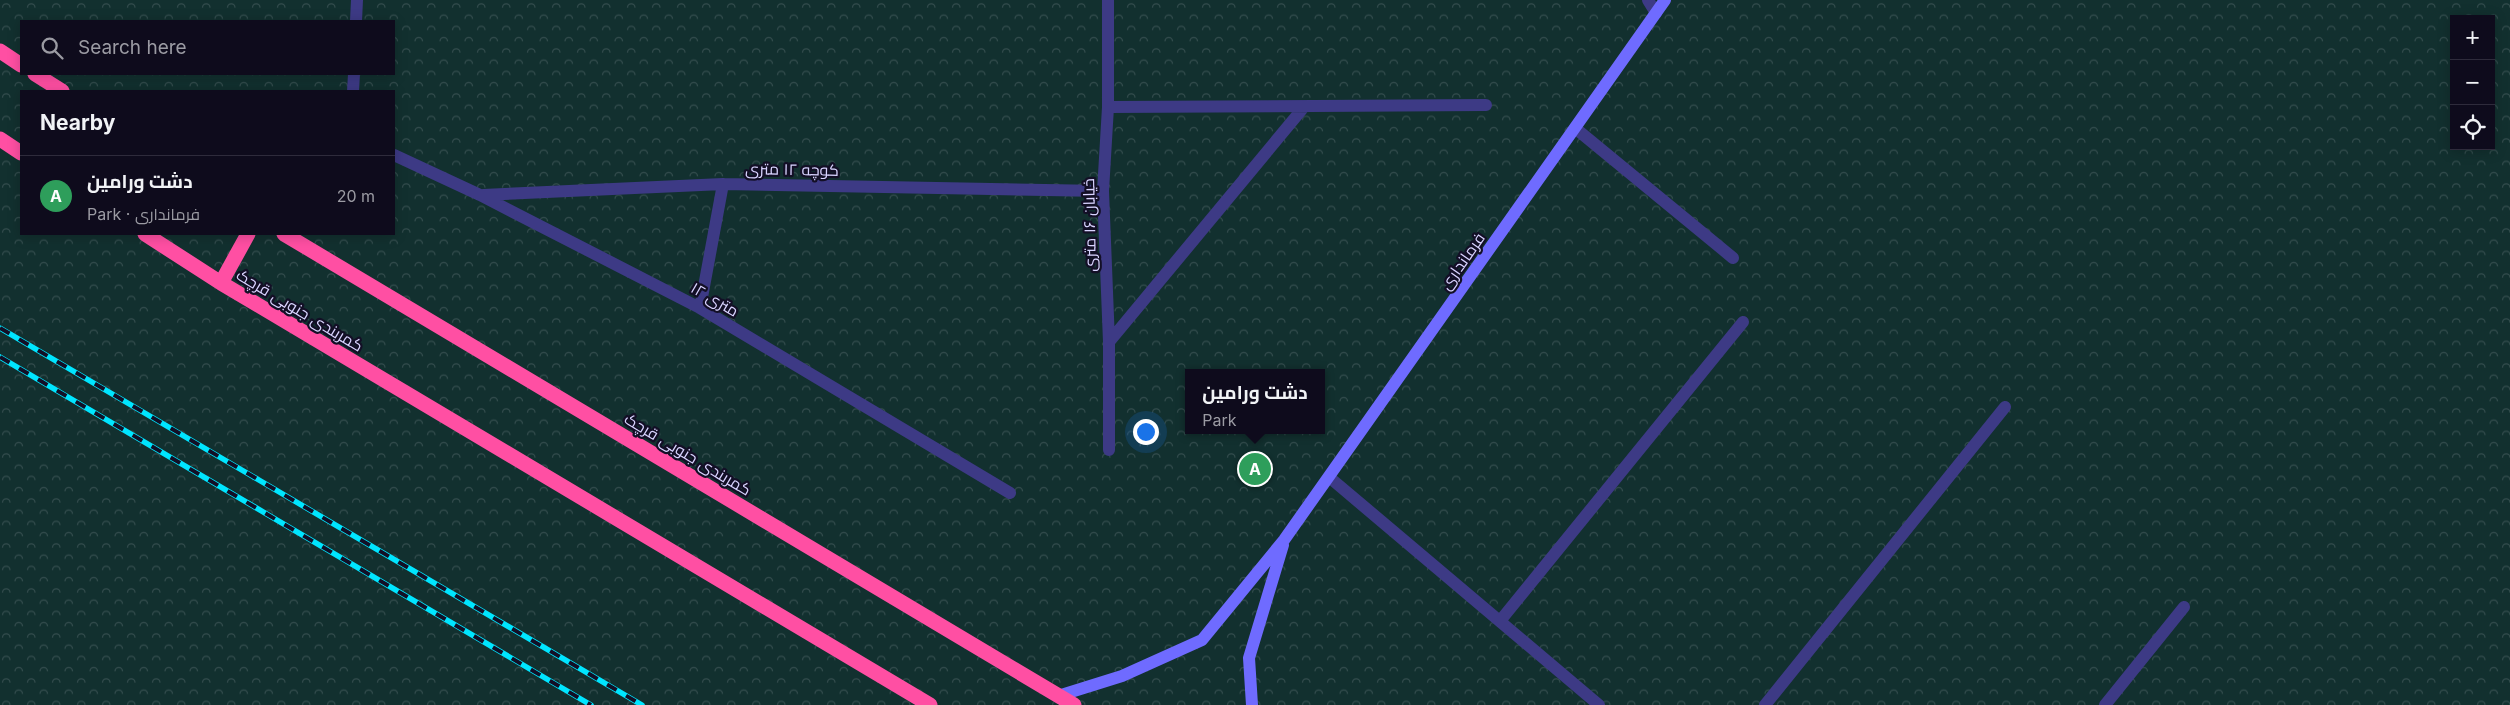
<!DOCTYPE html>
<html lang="en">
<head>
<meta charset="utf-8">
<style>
	body { margin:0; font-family:Inter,Cairo,sans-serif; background:#171425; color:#f1f3f6 }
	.controls { position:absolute; right:15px; top:15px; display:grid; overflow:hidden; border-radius:0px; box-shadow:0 2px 12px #0003 }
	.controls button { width:45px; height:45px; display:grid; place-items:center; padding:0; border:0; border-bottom:1px solid #2e2b3b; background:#0e0b1c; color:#f1f3f6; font:25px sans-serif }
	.you { position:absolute; left:1145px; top:431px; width:18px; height:18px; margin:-12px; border:4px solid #fff; border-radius:50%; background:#1a73e8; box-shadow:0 0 0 8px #1a73e833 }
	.badge { display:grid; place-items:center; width:32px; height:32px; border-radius:50%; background:#00e5ff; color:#fff; font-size:16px; font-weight:700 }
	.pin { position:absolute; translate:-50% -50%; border:2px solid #fff; box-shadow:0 1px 5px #0006 }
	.popup { position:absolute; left:1185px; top:369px; width:140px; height:65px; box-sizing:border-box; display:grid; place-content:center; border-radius:0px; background:#0e0b1c; filter:drop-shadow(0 1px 4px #0005); font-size:16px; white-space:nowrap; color:#9b9ba3 }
	.popup b { font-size:19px; color:#f1f3f6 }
	.popup::after { content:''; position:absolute; left:50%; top:100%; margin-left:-10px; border:10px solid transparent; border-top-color:#0e0b1c }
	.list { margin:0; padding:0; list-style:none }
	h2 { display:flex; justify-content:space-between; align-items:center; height:65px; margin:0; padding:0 20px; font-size:21px }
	h2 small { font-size:16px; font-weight:400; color:#9b9ba3 }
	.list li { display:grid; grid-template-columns:32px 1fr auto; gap:15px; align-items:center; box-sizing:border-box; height:80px; padding:0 20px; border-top:1px solid #2e2b3b }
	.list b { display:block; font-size:19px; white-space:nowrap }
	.list p { margin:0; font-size:16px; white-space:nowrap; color:#9b9ba3 }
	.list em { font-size:16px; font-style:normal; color:#9b9ba3 }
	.icon { flex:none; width:28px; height:28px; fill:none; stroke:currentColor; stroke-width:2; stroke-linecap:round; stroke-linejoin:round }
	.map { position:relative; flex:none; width:2510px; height:705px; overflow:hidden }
	.search { position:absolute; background:#0e0b1c; box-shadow:0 2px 12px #0003; left:20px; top:20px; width:375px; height:55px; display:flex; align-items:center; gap:12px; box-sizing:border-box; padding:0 18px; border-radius:0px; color:#9b9ba3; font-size:19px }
	.panel { position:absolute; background:#0e0b1c; box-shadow:0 2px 12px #0003; left:20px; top:90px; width:375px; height:145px; border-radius:0px }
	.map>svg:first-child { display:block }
</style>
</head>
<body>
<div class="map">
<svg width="2510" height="705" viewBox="0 0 2510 705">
	<defs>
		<pattern id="park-crowns" width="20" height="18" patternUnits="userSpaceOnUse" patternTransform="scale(1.25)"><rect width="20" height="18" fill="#12302f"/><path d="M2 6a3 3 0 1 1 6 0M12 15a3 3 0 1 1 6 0" fill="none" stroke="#344d4e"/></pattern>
	</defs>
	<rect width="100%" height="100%" fill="#130f26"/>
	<path fill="url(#park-crowns)" fill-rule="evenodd" d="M0 0H2510V705H0ZM2454 19H2491V146H2454ZM21 21H394V74H21ZM21 91H394V234H21ZM1189 373H1321V430H1189Z"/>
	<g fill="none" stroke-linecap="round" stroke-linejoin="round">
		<path stroke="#3d3a85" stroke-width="12" d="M1108 0V107L1103 191 1109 342V450
			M1648 0 1656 13
			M356 21 357 0
			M353 91 354 74
			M1108 107 1486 105
			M1575 128 1733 258
			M394 155 480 195 700 308 1010 493
			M483 195 723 184 1103 191
			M700 308 723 184
			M1109 342 1304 107
			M1329 477 1599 705
			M1500 621 1743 322
			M1765 705 2005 407
			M2105 705 2184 607"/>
		<path stroke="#6f6bff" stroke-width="12" d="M1058 696 1122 676 1202 640 1284 540 1665 0
			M1252 705 1249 658 1283 545"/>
		<path stroke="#ff4fa3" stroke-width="15" d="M0 51 21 65
			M35 74 62 91
			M0 139 21 153
			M145 234 221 283 930 705
			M284 234 1074 705
			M221 283 248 234"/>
		<g stroke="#00e5ff" stroke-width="5.5">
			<path id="rail" d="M0 328 642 705
				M0 357 591 705"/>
		</g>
		<use href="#rail" stroke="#130f26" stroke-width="4" stroke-dasharray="11" stroke-linecap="butt"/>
	</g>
	<g text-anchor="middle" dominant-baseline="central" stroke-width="4.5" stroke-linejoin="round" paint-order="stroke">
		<g font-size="16" fill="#d9d4ff" stroke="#130f26">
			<text transform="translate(792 169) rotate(1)">کوچه ۱۲ متری</text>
			<text transform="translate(1089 225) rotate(-91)">خیابان ۱۶ متری</text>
			<text transform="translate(1462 261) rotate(-55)">فرمانداری</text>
			<text transform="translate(715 299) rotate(30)">۱۲ متری</text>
			<text transform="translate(300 310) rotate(31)">کمربندی جنوبی قرچک</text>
			<text transform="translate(688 454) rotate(31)">کمربندی جنوبی قرچک</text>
		</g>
	</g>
</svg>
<div class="controls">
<button>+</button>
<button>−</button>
<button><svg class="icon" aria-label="locate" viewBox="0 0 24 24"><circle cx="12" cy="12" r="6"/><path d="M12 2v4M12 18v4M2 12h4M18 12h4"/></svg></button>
</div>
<div class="you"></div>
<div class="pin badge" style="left:1255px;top:469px;background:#2e9e5b">A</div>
<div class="popup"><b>دشت ورامین</b>Park</div>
<div class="search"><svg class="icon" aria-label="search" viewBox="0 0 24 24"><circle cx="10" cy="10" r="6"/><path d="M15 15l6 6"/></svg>Search here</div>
<section class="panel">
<h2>Nearby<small></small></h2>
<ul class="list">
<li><span class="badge" style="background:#2e9e5b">A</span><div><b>دشت ورامین</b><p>Park · فرمانداری</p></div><em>20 m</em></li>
</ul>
</section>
</div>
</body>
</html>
